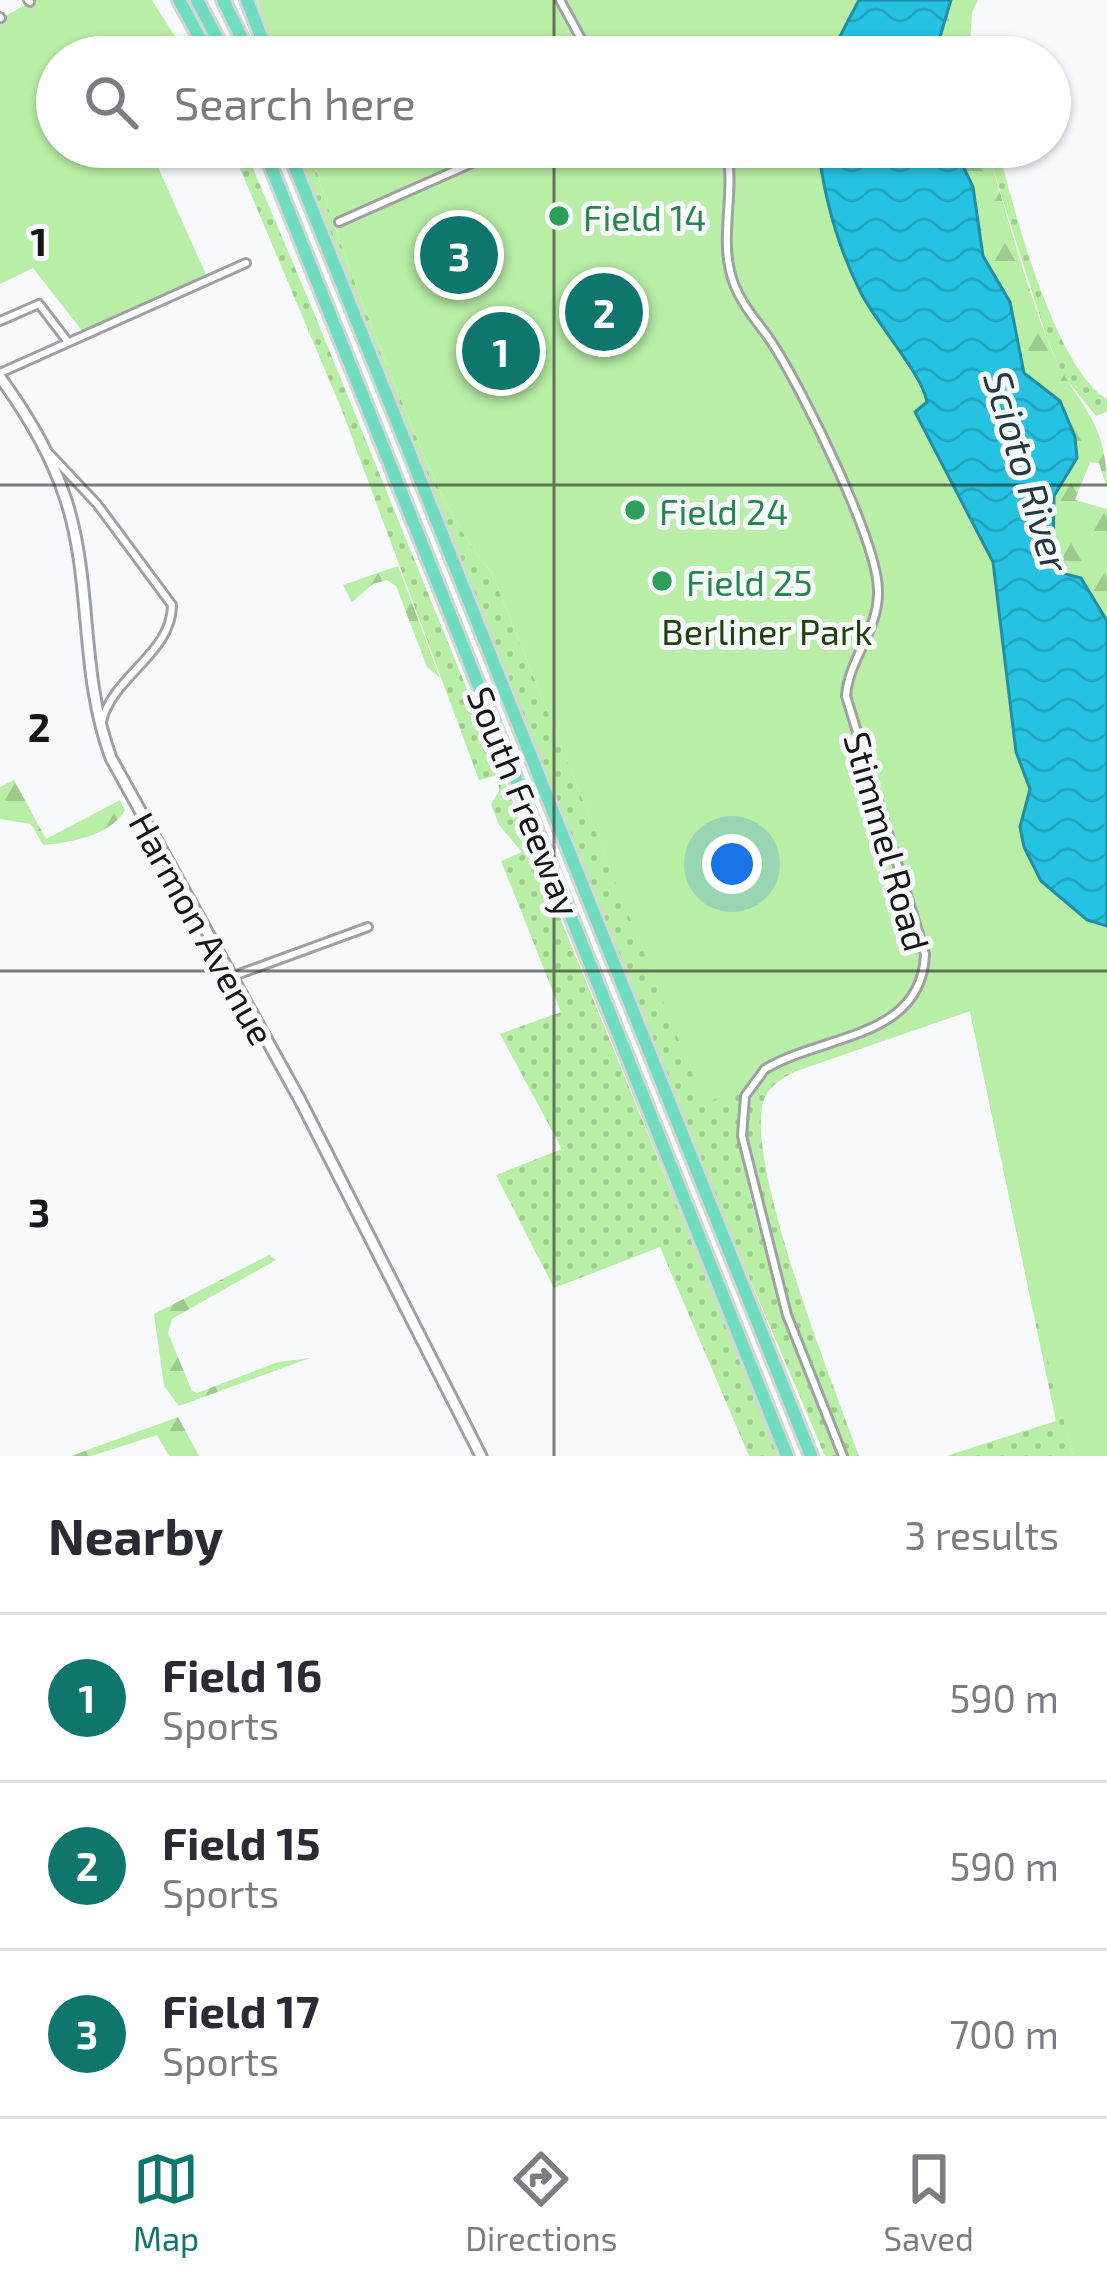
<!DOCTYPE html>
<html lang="en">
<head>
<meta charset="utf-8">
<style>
	body { margin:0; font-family:"Exo 2",sans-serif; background:#f7f7f7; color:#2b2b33 }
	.you { position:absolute; left:732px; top:864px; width:42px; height:42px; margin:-30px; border:9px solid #fff; border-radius:50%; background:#1a73e8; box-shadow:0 0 0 18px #1a73e833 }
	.badge { display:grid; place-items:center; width:78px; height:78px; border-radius:50%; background:#0f766e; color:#fff; font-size:39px; font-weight:700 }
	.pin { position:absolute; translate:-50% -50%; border:6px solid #fff; box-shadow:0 3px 12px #0006 }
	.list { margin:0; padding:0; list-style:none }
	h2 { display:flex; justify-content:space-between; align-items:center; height:156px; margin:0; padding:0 48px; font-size:51px }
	h2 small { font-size:39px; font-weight:400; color:#7c7c81 }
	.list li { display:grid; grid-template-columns:78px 1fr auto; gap:36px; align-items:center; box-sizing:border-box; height:168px; padding:0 48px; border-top:3px solid #e1e1e2 }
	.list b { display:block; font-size:45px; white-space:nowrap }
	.list p { margin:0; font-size:39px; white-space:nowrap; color:#7c7c81 }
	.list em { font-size:39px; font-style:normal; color:#7c7c81 }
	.icon { flex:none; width:66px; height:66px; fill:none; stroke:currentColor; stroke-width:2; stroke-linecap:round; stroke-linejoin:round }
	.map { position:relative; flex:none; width:1107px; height:1456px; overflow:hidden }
	.search { position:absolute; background:#fff; box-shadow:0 3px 9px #0004; left:36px; right:36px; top:36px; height:132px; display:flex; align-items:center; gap:30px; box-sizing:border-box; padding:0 42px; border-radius:66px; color:#7c7c81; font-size:45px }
	.sheet { height:660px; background:#fff }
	nav { display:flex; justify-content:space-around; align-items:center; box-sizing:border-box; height:168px; border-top:3px solid #e1e1e2; background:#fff; font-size:33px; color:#7c7c81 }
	nav a { display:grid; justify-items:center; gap:6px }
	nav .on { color:#0f766e }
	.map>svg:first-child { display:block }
</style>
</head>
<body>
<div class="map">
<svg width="1107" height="1456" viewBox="0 0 1107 1456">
	<defs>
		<pattern id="grass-dots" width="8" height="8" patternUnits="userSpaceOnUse" patternTransform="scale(3)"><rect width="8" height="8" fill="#b8eea5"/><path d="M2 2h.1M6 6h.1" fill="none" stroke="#9dcb8d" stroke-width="1.8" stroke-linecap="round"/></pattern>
		<pattern id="forest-firs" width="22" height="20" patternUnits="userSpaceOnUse" patternTransform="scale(3)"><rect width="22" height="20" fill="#b8eea5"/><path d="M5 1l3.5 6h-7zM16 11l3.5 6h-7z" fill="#9dcb8d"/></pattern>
		<pattern id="water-waves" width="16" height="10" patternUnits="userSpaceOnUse" patternTransform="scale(3)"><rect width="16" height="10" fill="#26c2e1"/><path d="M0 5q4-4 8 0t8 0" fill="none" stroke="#21a6c0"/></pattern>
	</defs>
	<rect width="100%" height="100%" fill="#f8f9fc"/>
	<path fill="url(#grass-dots)" d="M231 147H244L312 308 779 1456H749L660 1247 554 1288 496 1175 562 1149 500 1034 561 1012 501 861 522 852 499 825 491 804 499 791 498 775 479 780 341 408Z
		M296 147H309C334 231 365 311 398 392 424 455 448 522 492 573L704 1102 744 1089C722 1172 809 1373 841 1456H825L721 1211Z
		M986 147H998C1012 205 1056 371 1107 399V412L1096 416 1063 375 1047 339Z
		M981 1006 1039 1322 1073 1456H946L1056 1421 970 1011 945 1019Z
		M916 1029C881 1042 784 1063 766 1095 737 1147 837 1394 859 1456H849C817 1377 720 1163 752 1086Z"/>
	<path fill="url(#forest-firs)" d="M951 0H978L972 12 969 57H934Z
		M954 147H986C1007 212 1024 281 1049 344 1074 406 1107 413 1107 488L1099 463 1090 462 1075 500 1107 509V621L1088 587 1053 565 1054 496 1069 474 1045 389 1024 373 1010 302 983 256 973 187Z
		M398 566 440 678 427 667 396 586 387 580 373 584 352 602 343 585Z
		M14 780 46 839 120 800 125 810C112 835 69 843 43 845L31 824 0 819V787Z
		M269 1255 276 1260 172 1319 168 1333 192 1391 197 1393 278 1362 310 1358 179 1406 164 1386 154 1314Z
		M178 1417 199 1456H169L157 1435 91 1456H71Z"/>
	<path fill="#b8eea5" d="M34 0H152L188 57H57V147H149L207 277 83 332 33 268 0 284V19Z
		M257 0H859V7L829 57H277Z
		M309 147H818C824 196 838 247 860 291 876 322 923 374 927 402L915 412 993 562 1016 752 1030 789 1020 827 1024 847 1041 881 1087 920 1107 926V1456H1073L1028 1285 970 1011 704 1103 492 573C448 522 424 455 398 392 365 311 334 231 309 147Z"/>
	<path fill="url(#water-waves)" stroke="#218ea4" stroke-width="3" d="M859 0H951L934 57H829Z
		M818 147H954L973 187 983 256 1010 302 1024 373 1060 401 1075 437 1077 458 1054 496 1053 565 1058 572 1081 578 1107 621V926L1087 920 1041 881 1024 847 1020 827 1030 789 1016 752 993 562 915 412 927 402C923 375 875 322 860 291 838 247 824 196 818 147Z"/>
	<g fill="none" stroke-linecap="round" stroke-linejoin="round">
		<g stroke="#9fa0a3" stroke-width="12">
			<path id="street" d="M28 0 30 2
				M560 0 591 57
				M0 17 1 18
				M726 147C737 193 717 239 734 284 743 308 761 325 774 346 803 391 878 542 878 591 879 630 849 658 846 696L925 954C922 1039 824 1034 765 1069L745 1096 742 1136 787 1315 843 1456
				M339 222 508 147
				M0 321 39 304 68 342
				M0 373 246 263
				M50 454 97 504 172 605C172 653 113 676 102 721
				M231 977 368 927"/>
		</g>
		<g stroke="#9fa0a3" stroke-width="15">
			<path id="secondary" d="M0 377C28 416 51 454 66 500 93 584 79 672 111 758L300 1100 481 1456"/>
		</g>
		<g stroke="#d5d5d5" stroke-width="18">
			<path id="highway" d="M179 0 210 57
				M197 0 227 57
				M223 0 251 57
				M247 0 269 57
				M263 147 787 1456
				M287 147 811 1456"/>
		</g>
		<use href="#street" stroke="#fff" stroke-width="6"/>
		<use href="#secondary" stroke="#fff" stroke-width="9"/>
		<use href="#highway" stroke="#71ddc0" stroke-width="12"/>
	</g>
	<path fill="none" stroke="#161617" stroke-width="3" stroke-opacity="0.55" d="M554 0V57M554 147V1456M0 485H1107M0 971H1107"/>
	<g fill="#2e9e5b" stroke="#f8f9fc" stroke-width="4.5">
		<circle cx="559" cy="216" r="12"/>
		<circle cx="635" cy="510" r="12"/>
		<circle cx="662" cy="581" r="12"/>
	</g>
	<g text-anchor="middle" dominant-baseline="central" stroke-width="10" stroke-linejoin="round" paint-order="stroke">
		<g font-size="36" fill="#27864d" stroke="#f8f9fc" text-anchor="start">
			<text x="583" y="216">Field 14</text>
			<text x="659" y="510">Field 24</text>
			<text x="686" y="581">Field 25</text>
		</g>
		<g font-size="36" fill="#1d430b" stroke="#f8f9fc">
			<text x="767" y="630">Berliner Park</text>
		</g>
		<g font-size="36" fill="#161617" stroke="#f8f9fc">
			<text transform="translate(525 801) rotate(68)">South Freeway</text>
			<text transform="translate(888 841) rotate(74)">Stimmel Road</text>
			<text transform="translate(203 928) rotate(61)">Harmon Avenue</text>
		</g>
		<g font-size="39" font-style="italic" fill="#223a40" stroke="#f8f9fc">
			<text transform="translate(1028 471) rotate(73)">Scioto River</text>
		</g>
	</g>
	<g font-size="39" text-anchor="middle" font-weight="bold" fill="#161617" stroke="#f8f9fc" stroke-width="10" stroke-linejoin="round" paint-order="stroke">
		<text x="39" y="256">1</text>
		<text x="39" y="742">2</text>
		<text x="39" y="1227">3</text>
	</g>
</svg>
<div class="you"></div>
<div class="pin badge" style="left:501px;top:351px">1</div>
<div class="pin badge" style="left:604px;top:312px">2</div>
<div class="pin badge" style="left:459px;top:255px">3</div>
<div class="search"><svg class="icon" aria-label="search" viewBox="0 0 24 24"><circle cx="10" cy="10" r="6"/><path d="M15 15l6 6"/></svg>Search here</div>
</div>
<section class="sheet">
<h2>Nearby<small>3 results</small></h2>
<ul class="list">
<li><span class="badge">1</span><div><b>Field 16</b><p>Sports</p></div><em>590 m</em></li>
<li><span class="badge">2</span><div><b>Field 15</b><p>Sports</p></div><em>590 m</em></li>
<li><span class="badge">3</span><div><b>Field 17</b><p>Sports</p></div><em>700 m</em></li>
</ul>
</section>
<nav>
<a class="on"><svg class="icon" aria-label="map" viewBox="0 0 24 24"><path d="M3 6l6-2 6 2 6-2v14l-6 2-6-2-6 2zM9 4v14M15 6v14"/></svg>Map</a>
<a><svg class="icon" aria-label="directions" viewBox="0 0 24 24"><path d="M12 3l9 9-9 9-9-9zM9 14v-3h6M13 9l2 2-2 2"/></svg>Directions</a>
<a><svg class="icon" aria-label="saved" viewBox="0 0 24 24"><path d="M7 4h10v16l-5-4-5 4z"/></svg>Saved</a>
</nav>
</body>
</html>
